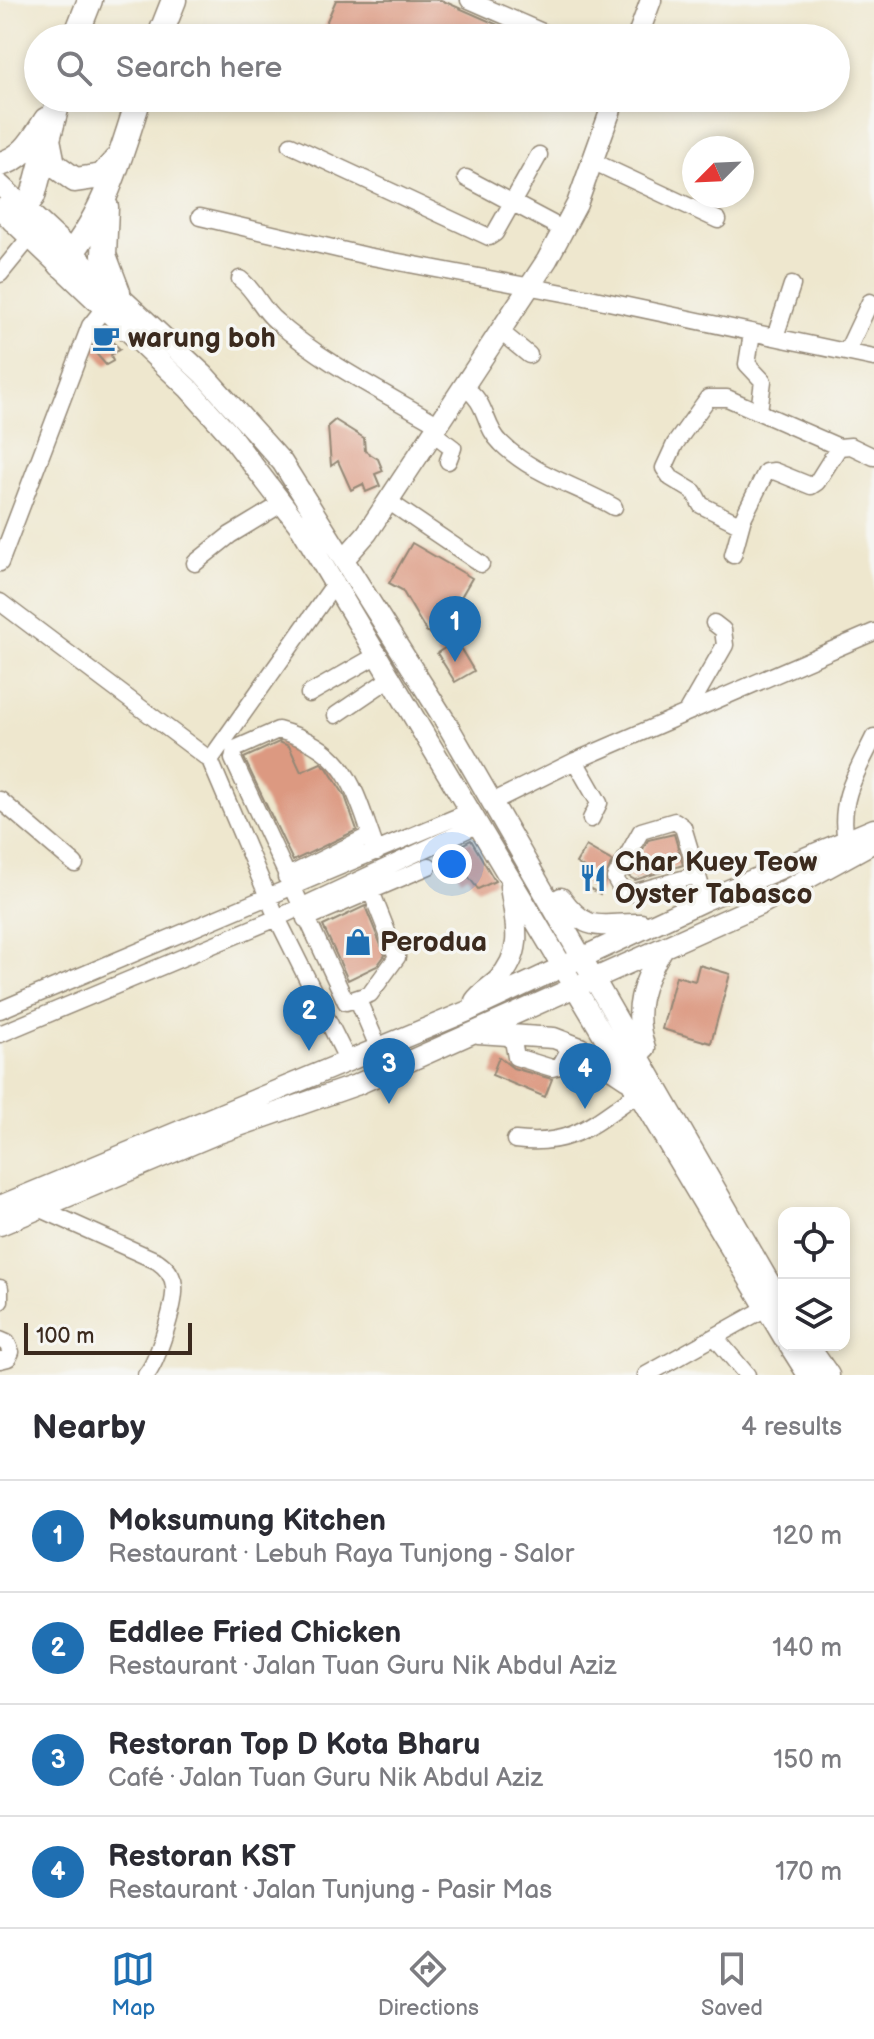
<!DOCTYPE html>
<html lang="en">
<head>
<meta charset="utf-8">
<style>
	body { margin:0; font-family:"Balsamiq Sans",sans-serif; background:#f7f7f7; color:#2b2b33 }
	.controls { position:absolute; right:24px; bottom:24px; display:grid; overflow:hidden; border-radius:16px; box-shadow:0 4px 12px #0003 }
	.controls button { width:72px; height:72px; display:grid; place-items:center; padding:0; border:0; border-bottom:2px solid #e1e1e2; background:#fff; color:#2b2b33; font:40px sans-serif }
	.compass { position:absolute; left:682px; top:136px; width:72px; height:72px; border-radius:50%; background:#fff; box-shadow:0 4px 12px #0003; rotate:246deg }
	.scale { position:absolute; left:24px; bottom:20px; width:168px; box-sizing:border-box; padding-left:8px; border:4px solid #3b2a1e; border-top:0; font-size:22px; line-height:28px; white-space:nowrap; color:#3b2a1e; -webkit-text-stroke:6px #f6f6f2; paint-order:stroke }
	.you { position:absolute; left:452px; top:864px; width:28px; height:28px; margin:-20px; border:6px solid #fff; border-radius:50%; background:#1a73e8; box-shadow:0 0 0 12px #1a73e833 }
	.badge { display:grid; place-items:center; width:52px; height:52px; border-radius:50%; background:#1f6fb2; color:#fff; font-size:26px; font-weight:700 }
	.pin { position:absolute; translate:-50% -66px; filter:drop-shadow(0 2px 4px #0008) }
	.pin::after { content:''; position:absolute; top:42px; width:28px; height:24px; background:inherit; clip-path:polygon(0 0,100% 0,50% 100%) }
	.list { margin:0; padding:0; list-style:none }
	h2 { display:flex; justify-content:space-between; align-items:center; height:104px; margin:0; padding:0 32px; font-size:34px }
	h2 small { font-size:26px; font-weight:400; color:#7c7c81 }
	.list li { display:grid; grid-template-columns:52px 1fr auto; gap:24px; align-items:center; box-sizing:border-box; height:112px; padding:0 32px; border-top:2px solid #e1e1e2 }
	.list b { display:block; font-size:30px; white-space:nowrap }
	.list p { margin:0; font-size:26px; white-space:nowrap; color:#7c7c81 }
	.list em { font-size:26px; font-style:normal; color:#7c7c81 }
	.icon { flex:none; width:44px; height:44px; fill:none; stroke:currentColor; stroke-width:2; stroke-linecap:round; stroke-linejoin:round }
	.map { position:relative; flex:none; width:874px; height:1375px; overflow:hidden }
	.search { position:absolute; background:#fff; box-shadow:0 4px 12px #0003; left:24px; right:24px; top:24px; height:88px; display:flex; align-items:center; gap:20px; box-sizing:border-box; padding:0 28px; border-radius:44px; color:#7c7c81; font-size:30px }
	.sheet { height:552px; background:#fff }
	nav { display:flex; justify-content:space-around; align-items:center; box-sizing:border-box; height:112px; border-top:2px solid #e1e1e2; background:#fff; font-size:22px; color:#7c7c81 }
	nav a { display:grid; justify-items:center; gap:4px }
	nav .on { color:#1f6fb2 }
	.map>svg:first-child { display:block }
</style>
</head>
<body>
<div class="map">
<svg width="874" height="1375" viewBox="0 0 874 1375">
	<rect width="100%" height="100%" fill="#f6f6f2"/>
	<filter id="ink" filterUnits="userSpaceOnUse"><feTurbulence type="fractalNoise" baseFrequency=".0125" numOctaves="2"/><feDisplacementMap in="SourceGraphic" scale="16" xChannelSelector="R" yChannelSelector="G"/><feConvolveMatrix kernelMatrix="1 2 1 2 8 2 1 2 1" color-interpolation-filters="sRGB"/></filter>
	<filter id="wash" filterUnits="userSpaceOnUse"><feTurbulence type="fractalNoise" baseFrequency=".006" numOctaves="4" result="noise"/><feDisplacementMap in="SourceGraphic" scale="32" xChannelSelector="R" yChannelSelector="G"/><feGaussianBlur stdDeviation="1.8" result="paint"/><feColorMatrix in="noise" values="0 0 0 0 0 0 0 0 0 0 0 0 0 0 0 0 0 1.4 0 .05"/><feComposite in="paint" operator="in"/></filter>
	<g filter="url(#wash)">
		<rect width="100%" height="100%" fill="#eee7ce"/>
		<g id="blocks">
			<path fill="#dc9981" d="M336 0H441L527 38H342L323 30Z
				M102 332 120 349 111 355 113 361 106 365 93 350Z
				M335 420 364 438 365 451 378 459 383 471 375 474 380 486 366 492 363 484 351 490 338 461 331 466 328 426Z
				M412 543 472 578 437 638 426 631 402 590 389 583Z
				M456 641 474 671 455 682 437 653Z
				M279 742 289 746 301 772 321 763 327 768 345 796 357 830 293 861 244 758Z
				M674 834 683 865 635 880 628 876 648 840Z
				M471 840 495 881 478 889 467 875 461 879 451 863 463 844Z
				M586 846 612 861 600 894 584 885 591 872 576 863Z
				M365 906 385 955 377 966 348 980 323 926Z
				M699 965 730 974 711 1043 662 1029 676 976 695 981Z
				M499 1057 513 1068 552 1079 545 1097 492 1075Z"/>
		</g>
	</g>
	<g filter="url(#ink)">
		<use href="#blocks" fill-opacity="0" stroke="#948876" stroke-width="2"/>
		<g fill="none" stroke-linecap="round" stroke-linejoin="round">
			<g stroke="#948876" stroke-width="19">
				<path id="minor" d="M469 0 556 38
					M291 145 489 237 495 233 539 155
					M592 161 718 220
					M466 178 564 230
					M200 217 367 256 585 297 874 358
					M0 274 31 236
					M240 279C256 291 261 309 276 321 323 363 385 393 439 425
					M501 332 529 355
					M752 333 747 364 763 381 759 411
					M775 337 792 285
					M847 351 870 302
					M464 388C488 401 483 426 501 443 533 475 576 485 614 507
					M433 433 453 448 448 461
					M388 501 481 564
					M741 525 701 505 694 492 671 478 664 468 675 444 708 398H727L839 447 851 446 874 457
					M733 555 743 518 766 472 774 471 811 486 817 482 839 447
					M0 563 90 326 105 307
					M195 563 230 535 283 503
					M0 602 210 760 277 918 348 1061
					M309 694 379 654
					M686 713 725 645 723 630 714 623
					M336 715 392 677
					M210 760 336 582
					M575 761 599 803 591 819
					M0 800 75 864
					M492 802 575 761 874 632
					M846 840C838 800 857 772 874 737
					M697 875 632 893 620 887 615 878 641 831 675 821 683 827 705 900
					M286 877 371 835
					M371 891 397 957 370 994 346 1002 233 759 235 749 278 730C350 749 354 791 377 852
					M305 919 429 866
					M358 1000 379 1049
					M0 1010 471 811
					M0 1034 277 918 479 824
					M512 1035 516 1057 552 1068 560 1066 572 1045
					M515 1140C573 1147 592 1124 638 1093
					M39 1208 157 1261C166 1267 173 1274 174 1286 176 1303 157 1363 146 1375
					M0 1288V1301
					M715 1337 747 1375
					M0 1340 7 1343 11 1352 8 1358 0 1360
					M646 1375 766 1308"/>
			</g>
			<g stroke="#948876" stroke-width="23">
				<path id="major" d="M637 38 651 0
					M0 185 204 375 282 462 444 719 784 1308
					M0 209 189 389 230 435 301 528 784 1338
					M345 558 367 533 547 260 577 204 615 98
					M561 898C589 936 601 923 641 924
					M475 1001C481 992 490 988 498 980 526 950 515 922 510 886
					M478 1033 554 1038 580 1048 627 1079
					M645 1048C632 1011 642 983 662 950
					M0 1206 468 1011 705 900 874 829
					M0 1225 216 1134 356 1085 761 904 874 842
					M789 1345 808 1375
					M808 1345 829 1375"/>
			</g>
			<g stroke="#948876" stroke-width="27">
				<path id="highway" d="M75 38 90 0
					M159 38 174 0
					M48 139 53 164 75 180 102 176 116 160
					M0 164C24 158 33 140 46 120
					M106 207 104 255 118 292
					M14 220 33 196 59 98
					M61 265C104 219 120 157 139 98"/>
			</g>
			<use href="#minor" stroke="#fff" stroke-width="16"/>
			<use href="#major" stroke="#fff" stroke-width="20"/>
			<use href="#highway" stroke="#fff" stroke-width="24"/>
		</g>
	</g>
	<defs>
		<g id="cafe-bare" transform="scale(2.16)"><path d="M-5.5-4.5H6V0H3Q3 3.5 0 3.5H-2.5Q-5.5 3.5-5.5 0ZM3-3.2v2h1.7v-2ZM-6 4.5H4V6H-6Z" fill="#1f6fb2" stroke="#f6f6f2" stroke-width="2.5" paint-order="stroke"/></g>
		<g id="restaurant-bare" transform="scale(2.16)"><path d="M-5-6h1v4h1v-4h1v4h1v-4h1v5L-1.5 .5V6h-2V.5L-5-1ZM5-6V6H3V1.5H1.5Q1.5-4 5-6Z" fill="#1f6fb2" stroke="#f6f6f2" stroke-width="2.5" paint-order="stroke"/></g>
		<g id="shop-bare" transform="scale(2.16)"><path d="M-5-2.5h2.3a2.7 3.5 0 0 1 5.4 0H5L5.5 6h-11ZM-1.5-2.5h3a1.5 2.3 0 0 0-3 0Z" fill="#1f6fb2" stroke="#f6f6f2" stroke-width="2.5" paint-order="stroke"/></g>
	</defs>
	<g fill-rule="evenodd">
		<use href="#cafe-bare" x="106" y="338"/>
		<use href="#restaurant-bare" x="593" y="878"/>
		<use href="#shop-bare" x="358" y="942"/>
	</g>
	<g text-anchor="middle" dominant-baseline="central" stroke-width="7" stroke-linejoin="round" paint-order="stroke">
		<g font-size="28" font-weight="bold" fill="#3b2a1e" stroke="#f6f6f2" text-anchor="start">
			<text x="128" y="338">warung boh</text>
			<text x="615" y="862">Char Kuey Teow<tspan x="615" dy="32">Oyster Tabasco</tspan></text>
			<text x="380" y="942">Perodua</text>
		</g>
	</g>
</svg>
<div class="controls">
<button><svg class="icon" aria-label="locate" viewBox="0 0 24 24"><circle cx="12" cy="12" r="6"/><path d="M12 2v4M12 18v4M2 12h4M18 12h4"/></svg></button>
<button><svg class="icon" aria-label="layers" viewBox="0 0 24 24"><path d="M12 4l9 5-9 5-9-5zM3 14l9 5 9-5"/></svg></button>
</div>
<svg class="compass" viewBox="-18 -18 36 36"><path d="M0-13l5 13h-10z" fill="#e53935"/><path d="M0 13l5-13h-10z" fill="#7c7c81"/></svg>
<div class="scale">100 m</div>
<div class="you"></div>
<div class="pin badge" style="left:455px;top:662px">1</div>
<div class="pin badge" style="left:309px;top:1051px">2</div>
<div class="pin badge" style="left:389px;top:1104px">3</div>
<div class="pin badge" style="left:585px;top:1109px">4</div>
<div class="search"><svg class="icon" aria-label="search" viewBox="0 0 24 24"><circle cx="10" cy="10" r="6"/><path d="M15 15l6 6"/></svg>Search here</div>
</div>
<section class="sheet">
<h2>Nearby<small>4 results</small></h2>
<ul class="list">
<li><span class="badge">1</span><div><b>Moksumung Kitchen</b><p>Restaurant · Lebuh Raya Tunjong - Salor</p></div><em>120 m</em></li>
<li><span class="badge">2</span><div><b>Eddlee Fried Chicken</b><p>Restaurant · Jalan Tuan Guru Nik Abdul Aziz</p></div><em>140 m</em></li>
<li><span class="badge">3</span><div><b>Restoran Top D Kota Bharu</b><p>Café · Jalan Tuan Guru Nik Abdul Aziz</p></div><em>150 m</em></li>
<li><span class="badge">4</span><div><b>Restoran KST</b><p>Restaurant · Jalan Tunjung - Pasir Mas</p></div><em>170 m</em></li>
</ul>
</section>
<nav>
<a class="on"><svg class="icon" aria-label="map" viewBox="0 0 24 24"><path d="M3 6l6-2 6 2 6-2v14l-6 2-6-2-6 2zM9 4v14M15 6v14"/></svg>Map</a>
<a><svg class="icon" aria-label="directions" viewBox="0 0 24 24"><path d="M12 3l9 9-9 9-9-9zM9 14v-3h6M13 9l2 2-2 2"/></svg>Directions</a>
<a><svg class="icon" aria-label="saved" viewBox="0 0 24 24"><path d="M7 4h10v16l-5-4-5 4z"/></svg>Saved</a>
</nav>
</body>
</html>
